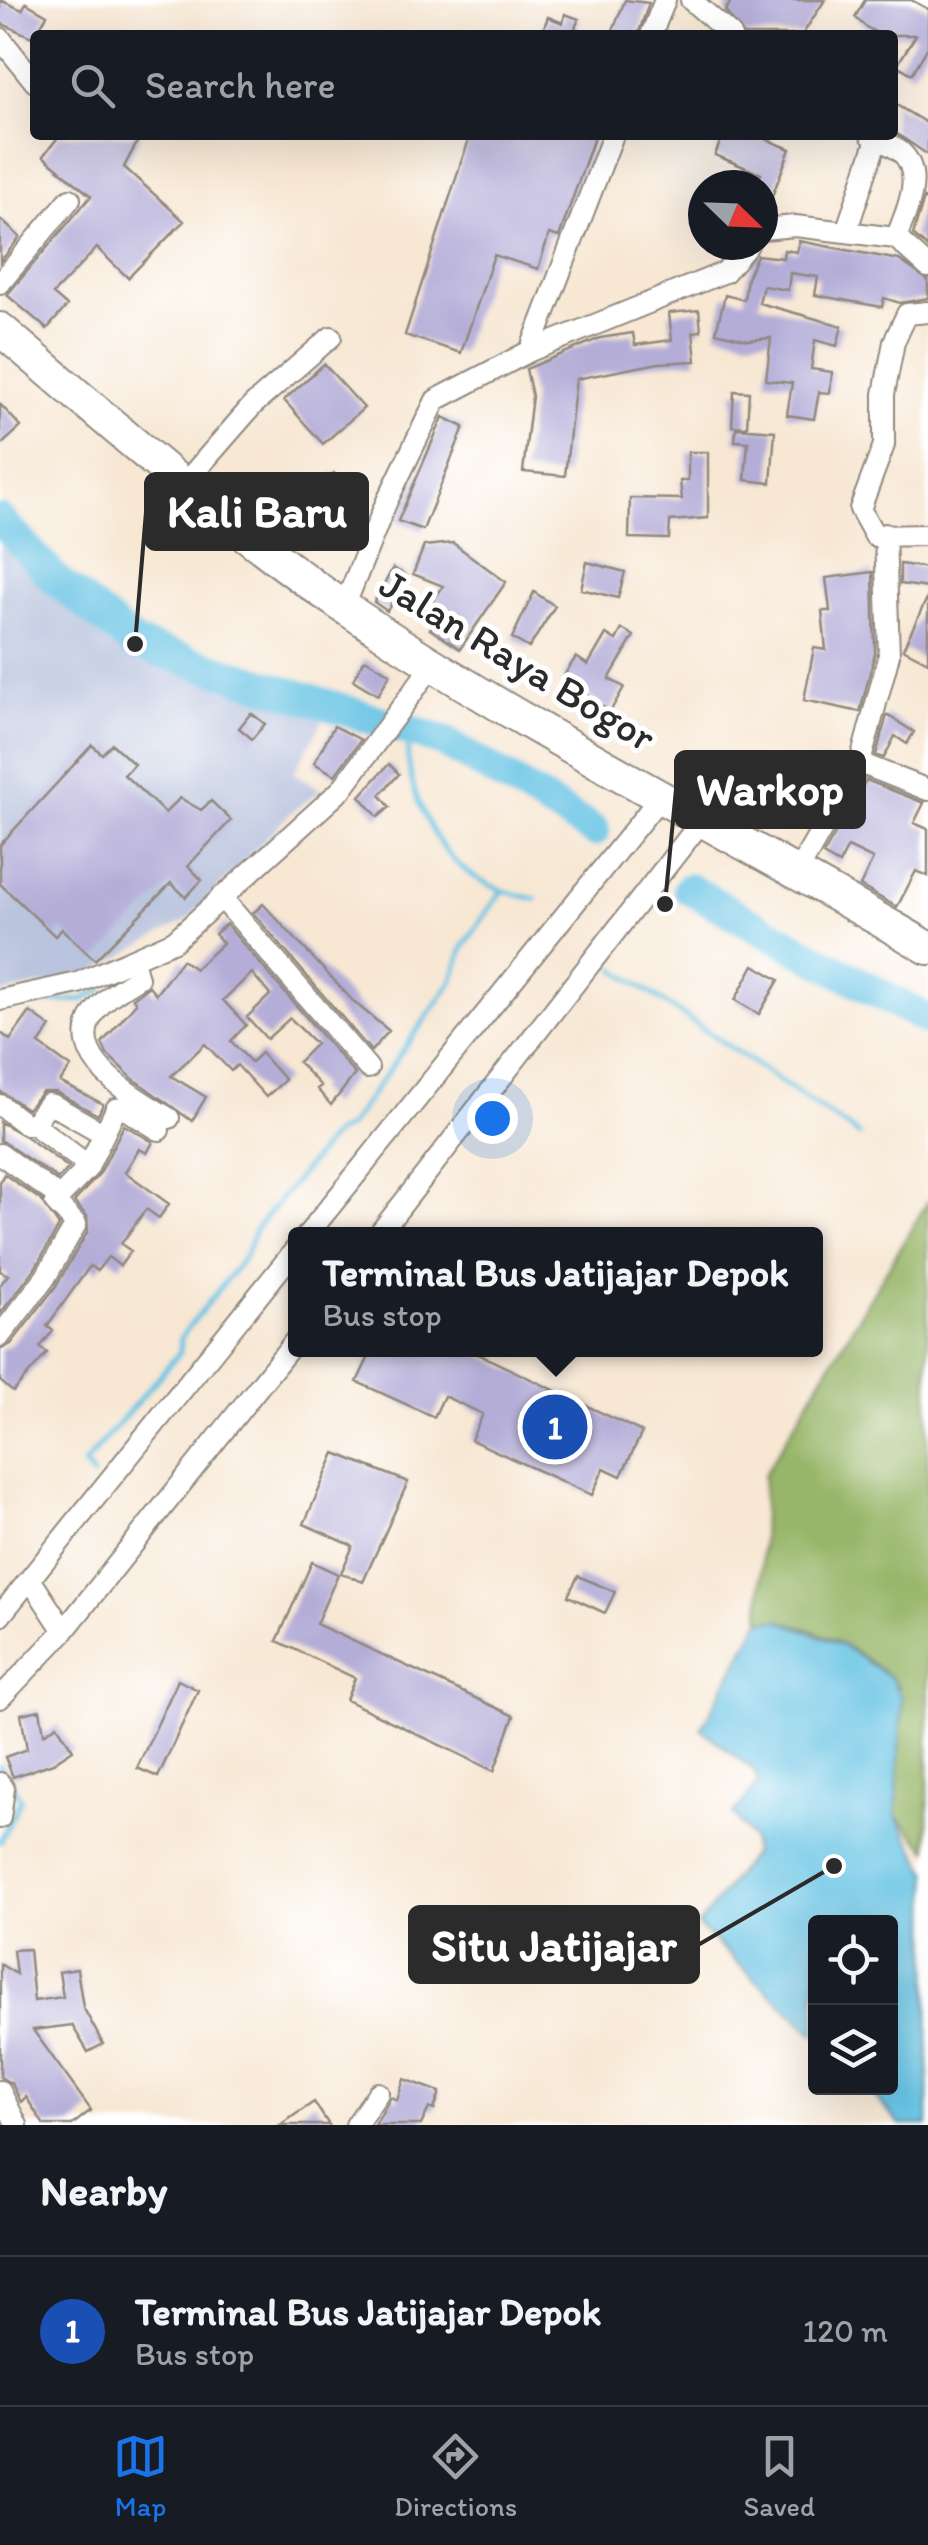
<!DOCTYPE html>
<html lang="en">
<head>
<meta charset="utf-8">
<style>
	body { margin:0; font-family:Itim,sans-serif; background:#242831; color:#f1f3f6 }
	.controls { position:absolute; right:30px; bottom:30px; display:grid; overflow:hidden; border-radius:10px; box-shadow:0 10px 40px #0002 }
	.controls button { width:90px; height:90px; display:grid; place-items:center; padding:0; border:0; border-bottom:2px solid #363941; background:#171b24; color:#f1f3f6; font:50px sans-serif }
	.compass { position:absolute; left:688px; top:170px; width:90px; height:90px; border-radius:50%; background:#171b24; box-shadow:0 10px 40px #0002; rotate:113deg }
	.you { position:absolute; left:492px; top:1118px; width:35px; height:35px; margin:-25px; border:8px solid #fff; border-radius:50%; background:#1a73e8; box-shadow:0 0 0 15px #1a73e833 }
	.badge { display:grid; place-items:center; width:65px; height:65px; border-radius:50%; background:#1a73e8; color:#fff; font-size:32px; font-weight:700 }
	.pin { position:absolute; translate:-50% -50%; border:5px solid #fff; box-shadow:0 2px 10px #0006 }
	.popup { position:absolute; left:288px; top:1227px; width:535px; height:130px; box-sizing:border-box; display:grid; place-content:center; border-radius:10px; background:#171b24; filter:drop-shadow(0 2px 8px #0005); font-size:32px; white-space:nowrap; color:#9ea1a6 }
	.popup b { font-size:38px; color:#f1f3f6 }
	.popup::after { content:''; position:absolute; left:50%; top:100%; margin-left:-20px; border:20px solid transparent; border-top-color:#171b24 }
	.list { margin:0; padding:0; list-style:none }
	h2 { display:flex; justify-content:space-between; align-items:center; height:130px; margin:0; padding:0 40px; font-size:42px }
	h2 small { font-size:32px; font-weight:400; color:#9ea1a6 }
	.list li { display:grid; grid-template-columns:65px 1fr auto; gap:30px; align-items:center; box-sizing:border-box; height:150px; padding:0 40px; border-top:2px solid #363941 }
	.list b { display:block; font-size:38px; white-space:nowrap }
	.list p { margin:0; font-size:32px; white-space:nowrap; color:#9ea1a6 }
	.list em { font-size:32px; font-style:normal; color:#9ea1a6 }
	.icon { flex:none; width:55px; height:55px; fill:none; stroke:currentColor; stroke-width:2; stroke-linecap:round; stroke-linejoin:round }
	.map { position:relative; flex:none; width:928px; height:2125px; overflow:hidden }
	.search { position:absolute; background:#171b24; box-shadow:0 10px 40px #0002; left:30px; right:30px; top:30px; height:110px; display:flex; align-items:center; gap:25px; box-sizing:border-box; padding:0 35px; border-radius:10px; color:#9ea1a6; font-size:38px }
	.sheet { height:280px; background:#171b24 }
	nav { display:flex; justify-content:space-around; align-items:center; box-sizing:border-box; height:140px; border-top:2px solid #363941; background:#171b24; font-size:28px; color:#9ea1a6 }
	nav a { display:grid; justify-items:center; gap:5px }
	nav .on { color:#1a73e8 }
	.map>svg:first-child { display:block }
</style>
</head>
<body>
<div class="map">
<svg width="928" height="2125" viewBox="0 0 928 2125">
	<rect width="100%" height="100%" fill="#fff"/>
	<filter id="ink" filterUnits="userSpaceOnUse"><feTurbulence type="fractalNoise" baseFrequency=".01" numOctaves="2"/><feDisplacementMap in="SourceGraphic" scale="20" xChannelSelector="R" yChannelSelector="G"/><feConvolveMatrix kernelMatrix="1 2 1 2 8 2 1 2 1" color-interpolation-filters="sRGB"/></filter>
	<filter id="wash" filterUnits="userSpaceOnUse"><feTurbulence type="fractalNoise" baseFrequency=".0048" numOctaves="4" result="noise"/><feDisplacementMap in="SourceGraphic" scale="40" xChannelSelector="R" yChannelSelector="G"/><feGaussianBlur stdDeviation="2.25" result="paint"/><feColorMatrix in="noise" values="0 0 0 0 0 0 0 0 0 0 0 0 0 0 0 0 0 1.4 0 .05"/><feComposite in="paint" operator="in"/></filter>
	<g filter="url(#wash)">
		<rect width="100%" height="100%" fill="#f7e7d3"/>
		<path fill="#bac4de" d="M0 532 51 591 95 629 143 655 213 681 328 711 294 773 321 790 289 814 187 920 89 974 0 994Z"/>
		<path fill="#98b669" stroke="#62704a" stroke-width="2.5" d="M928 1201V1850L896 1815 898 1686C876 1658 796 1614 760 1621L764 1475Z"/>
		<path fill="#66c3e4" stroke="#487788" stroke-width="2.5" d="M779 1620 842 1645 891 1678 902 1698 896 1815 928 1872V2125H900L867 2088H890V1922H816L815 2035 698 1926 753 1853 752 1839 733 1814 758 1784 755 1771 701 1729 760 1621Z"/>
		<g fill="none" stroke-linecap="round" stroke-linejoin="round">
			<path stroke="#66c3e4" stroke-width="5" d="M410 731C405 749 409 774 415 792 438 857 468 886 536 899
				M143 968 163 956
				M615 969 859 1135
				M31 1003 82 1000 102 990
				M93 1476 84 1464 180 1352 181 1337 245 1256 255 1230 334 1134 348 1127 452 982 463 947 501 892
				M0 1766 21 1799 0 1842"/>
			<path stroke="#66c3e4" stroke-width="32" d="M0 520 56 580 135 644 443 741 594 831
				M689 889 928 1020"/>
		</g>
		<g id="blocks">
			<path fill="#b4add8" d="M0 0 22 10 26 3 47 15 34 38 0 23Z
				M625 0 649 3 638 35H611Z
				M732 0H825L802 35H744L725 11Z
				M865 0H911L928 9V47L912 74 897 65 916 35H881L866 27 855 17Z
				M565 14 579 19 575 28 592 35H541L548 17 563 23Z
				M893 103 928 124V155L893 131Z
				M60 135H141L124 167 184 221 128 278 97 248 53 294 67 306 47 329 7 295 91 196 43 156Z
				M470 135H595L559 237 549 234 538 269 494 255 461 353 405 335Z
				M723 135H756L790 149 765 215 763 185H756L761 174 715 155Z
				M924 198 928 199V248L913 235Z
				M0 219 20 237 0 262Z
				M799 241 899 260 928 280V298L900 303 884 298 882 307 815 295 818 277 790 273 788 290 763 286 759 303 842 326 837 346 815 340 811 369 832 372 830 393 819 392 814 419 787 415 792 383 766 380 771 338 748 340 716 332 725 295 744 300 747 278 757 255 783 258 784 250 797 252Z
				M699 310 701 331 693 332 696 361 659 363 576 379 565 476 523 472 532 396 526 369 600 338 633 333 635 345 672 340 669 313Z
				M324 364 364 408 323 444 284 400Z
				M734 391 749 392 747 427 732 426Z
				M0 404 21 427 0 446Z
				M443 417 464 427 423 530 398 521Z
				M736 428 775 431 771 483 745 480 748 442 735 441Z
				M688 452H708V518L670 521 669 539 629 538 630 498 682 499 680 481 688 480Z
				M334 473 355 499 308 536 288 509Z
				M356 514 364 520 353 549 339 541Z
				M453 543 506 582 460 649 430 629 439 614 429 608 443 586 413 574 424 546Z
				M587 562 625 572 618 598 581 589Z
				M900 564 928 568V588L900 584Z
				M393 568 407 576 387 611 374 602Z
				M873 572 875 653 860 712 804 700 814 648 826 650 822 611H830L826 578Z
				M534 592 555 606 529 648 512 638Z
				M928 596V662L903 649Z
				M622 629 634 636 609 679 624 687 610 712 563 677 576 657 588 665 606 634 616 640Z
				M365 659 390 674 378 695 353 680Z
				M251 713 265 724 252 739 239 728Z
				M887 715 914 732 907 744 895 736 884 758 876 755Z
				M334 726 361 740 335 775 314 763Z
				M112 744 134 764 124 775 165 813 180 798 201 810 211 801 231 820 188 866 202 880 186 897 171 883 95 960 62 929 55 936 0 884V845L92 745 102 754Z
				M823 760 841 769 823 799 806 790Z
				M389 764 399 774 380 795 390 807 378 817 360 796Z
				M866 780 924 803 914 823 928 829V876L916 871 897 907 860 886 873 859 848 847 839 864 823 855Z
				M263 904 354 1002 389 1031 371 1051 253 913Z
				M226 924 355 1074 331 1105 317 1089 321 1086 298 1062 316 1044 290 1018 267 1039 247 1017 270 995 252 973 223 1000 246 1025 231 1041 251 1062 261 1053 285 1080 266 1097 237 1065 231 1071 205 1044 171 1076 206 1097 192 1121 132 1078 107 1054 102 1043 136 1003 133 998 149 986 156 994 182 960 195 969 223 943 215 934Z
				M754 965 779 980 759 1014 735 1000Z
				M30 1012 51 1027 39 1044 71 1067 60 1082 103 1104 98 1115 56 1092H42L27 1109 0 1091V1032L10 1040Z
				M0 1122 28 1138 69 1168 58 1179 0 1140Z
				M124 1125 153 1142 147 1153 139 1149 125 1172 169 1204 159 1218 146 1209 121 1244 131 1251 120 1266 108 1257 97 1271 90 1266 47 1326 53 1331 40 1347 47 1353 13 1392 0 1381V1350L11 1344 56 1286 88 1231 87 1216 74 1202 100 1173Z
				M4 1174 42 1201 59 1226 34 1270 0 1314V1285L8 1275 0 1271V1182Z
				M372 1350H470L642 1432 621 1476 604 1468 592 1495 471 1440 483 1414 444 1396 434 1417 357 1382Z
				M335 1453 408 1482 363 1582 341 1573 353 1546 304 1524Z
				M312 1562 338 1574 316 1624 514 1716 494 1771 346 1700 355 1678 277 1641Z
				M578 1576 615 1592 605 1613 568 1596Z
				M178 1680 198 1690 158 1777 137 1768Z
				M40 1710 44 1734 57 1725 73 1750 53 1763 13 1777 5 1757 27 1749 21 1714Z
				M29 1949 34 2001 63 1997 59 1972 77 1969 83 2007 103 2044 88 2052 72 2025 33 2030 91 2110 72 2125H44L26 2097 21 2102 12 2084 0 2077V1964L16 1974 13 1950Z
				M404 2079 440 2092 434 2110 429 2108 421 2125H375L391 2097 397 2100Z
				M314 2102 329 2125H280Z"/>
		</g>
	</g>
	<g filter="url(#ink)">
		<use href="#blocks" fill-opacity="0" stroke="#91897f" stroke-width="2.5"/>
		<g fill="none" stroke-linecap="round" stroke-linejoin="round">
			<g stroke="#91897f" stroke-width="24">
				<path id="minor" d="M691 0 731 35
					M651 35 665 0
					M0 38 35 82
					M871 135C880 141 893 145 901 152 925 174 906 213 896 238
					M763 229 795 226 896 238 928 267
					M846 232 877 139
					M0 283 70 199
					M928 312 907 314 894 342 884 394V445L860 509 875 536 928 535
					M530 351 613 135
					M184 484 253 405 331 337
					M344 607 386 503 436 400 530 351 725 272 748 245
					M860 763 928 790
					M798 871 860 763 889 655 885 534
					M221 897 368 1068
					M133 960 138 978C122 988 105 997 94 1013 62 1059 139 1100 169 1118
					M0 1000 78 983 174 941 341 790 423 678
					M0 1105 25 1124H33L48 1104 53 1105 104 1134
					M33 1124 89 1166
					M0 1154 59 1197
					M308 1234 662 795
					M379 1234 704 818
					M0 1336 45 1278 76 1224 55 1202 87 1169 116 1109 123 1108 159 1130
					M30 1579 64 1631
					M0 1616 295 1250
					M0 1698 64 1631 295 1341
					M0 1783 4 1789 0 1818
					M0 2091 17 2125
					M356 2125 378 2093"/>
			</g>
			<g stroke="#91897f" stroke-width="36">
				<path id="trunk" d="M0 329C111 423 220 522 341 605 528 732 733 833 928 948"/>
			</g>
			<use href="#minor" stroke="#fff" stroke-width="20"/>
			<use href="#trunk" stroke="#fff" stroke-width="32"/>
		</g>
	</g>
	<g text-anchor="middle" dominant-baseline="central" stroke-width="10" stroke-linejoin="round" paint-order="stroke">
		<g font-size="42" fill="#2b2b2b" stroke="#fff">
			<text transform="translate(518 660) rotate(31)">Jalan Raya Bogor</text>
		</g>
	</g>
	<path fill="none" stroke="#2b2b2b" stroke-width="4" d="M135 644L146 512M665 904L676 789M834 1866L698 1945"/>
	<g fill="#2b2b2b" stroke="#fff" stroke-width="4">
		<circle cx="135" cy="644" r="10"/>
		<circle cx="665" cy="904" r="10"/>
		<circle cx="834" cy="1866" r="10"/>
	</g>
	<g fill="#2b2b2b" stroke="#2b2b2b" stroke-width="4">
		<rect x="146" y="474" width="221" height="75" rx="10"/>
		<rect x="676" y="752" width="188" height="75" rx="10"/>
		<rect x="410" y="1907" width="288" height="75" rx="10"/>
	</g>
	<g font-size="45" text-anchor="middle" font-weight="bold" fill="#fff">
		<text x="257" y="527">Kali Baru</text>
		<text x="770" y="805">Warkop</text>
		<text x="554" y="1961">Situ Jatijajar</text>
	</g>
</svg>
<div class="controls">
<button><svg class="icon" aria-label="locate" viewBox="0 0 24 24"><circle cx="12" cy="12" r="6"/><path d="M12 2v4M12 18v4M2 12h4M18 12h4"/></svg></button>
<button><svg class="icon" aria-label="layers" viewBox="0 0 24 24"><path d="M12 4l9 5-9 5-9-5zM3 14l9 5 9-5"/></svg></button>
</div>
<svg class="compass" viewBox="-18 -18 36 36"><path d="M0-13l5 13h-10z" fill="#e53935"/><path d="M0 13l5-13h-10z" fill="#9ea1a6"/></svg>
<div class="you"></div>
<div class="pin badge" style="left:555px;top:1427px;background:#1a4fb4">1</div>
<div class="popup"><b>Terminal Bus Jatijajar Depok</b>Bus stop</div>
<div class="search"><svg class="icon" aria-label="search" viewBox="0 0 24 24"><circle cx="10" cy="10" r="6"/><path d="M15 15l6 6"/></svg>Search here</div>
</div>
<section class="sheet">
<h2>Nearby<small></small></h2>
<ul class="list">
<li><span class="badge" style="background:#1a4fb4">1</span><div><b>Terminal Bus Jatijajar Depok</b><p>Bus stop</p></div><em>120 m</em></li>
</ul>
</section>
<nav>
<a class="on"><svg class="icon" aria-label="map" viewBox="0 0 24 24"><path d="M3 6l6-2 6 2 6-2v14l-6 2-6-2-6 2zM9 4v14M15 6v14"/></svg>Map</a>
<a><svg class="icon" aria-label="directions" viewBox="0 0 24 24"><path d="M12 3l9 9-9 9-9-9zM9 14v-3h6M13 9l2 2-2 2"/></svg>Directions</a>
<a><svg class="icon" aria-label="saved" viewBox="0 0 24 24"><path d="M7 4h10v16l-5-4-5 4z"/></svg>Saved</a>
</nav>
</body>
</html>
